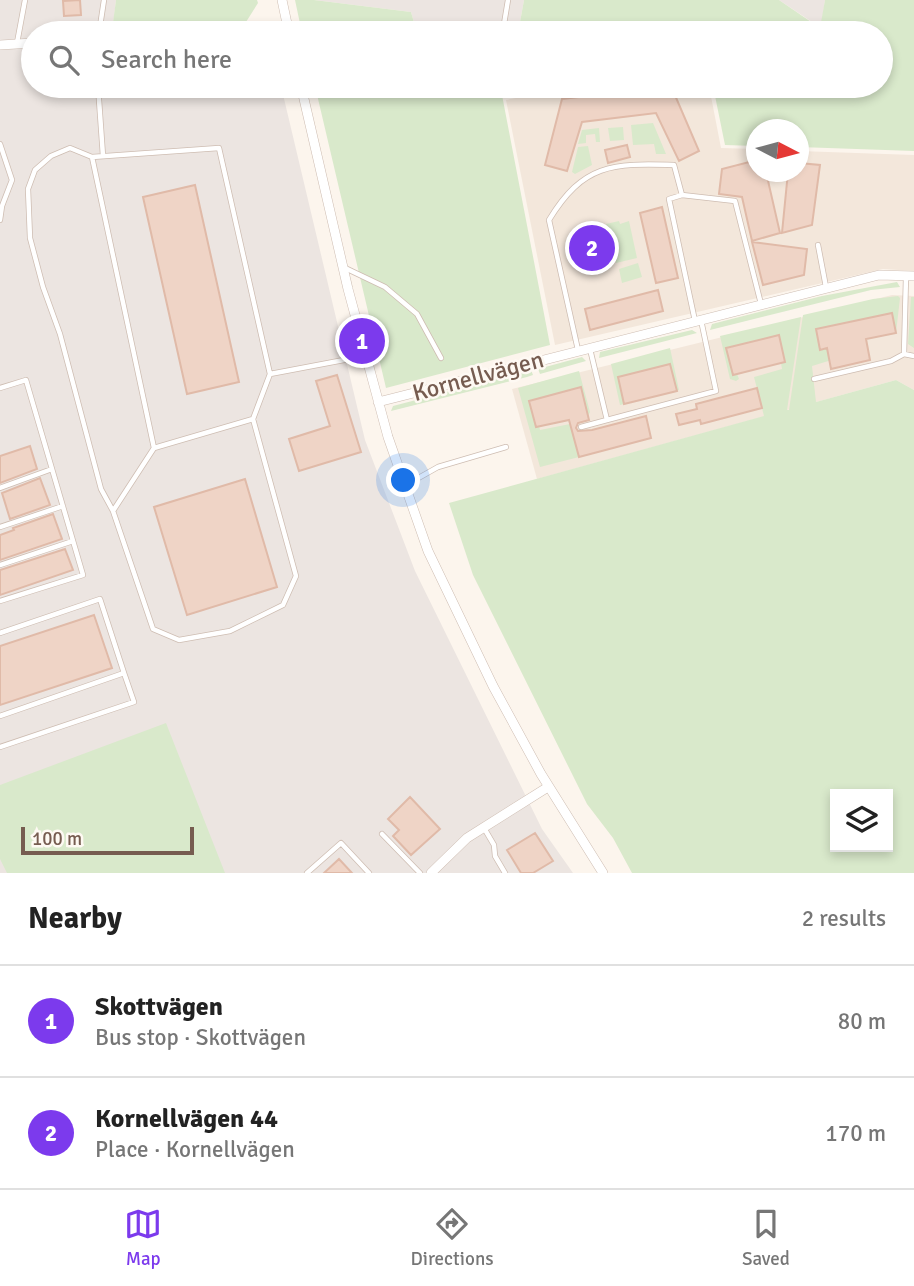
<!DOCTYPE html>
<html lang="en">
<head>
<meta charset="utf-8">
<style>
	body { margin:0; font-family:Signika,sans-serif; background:#f2f2f2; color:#222 }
	.controls { position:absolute; right:21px; bottom:21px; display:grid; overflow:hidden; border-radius:0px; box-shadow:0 4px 10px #0003 }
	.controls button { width:63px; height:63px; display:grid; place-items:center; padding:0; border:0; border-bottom:2px solid #e0e0e0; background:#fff; color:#222; font:35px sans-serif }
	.compass { position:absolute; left:746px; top:119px; width:63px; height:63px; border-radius:50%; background:#fff; box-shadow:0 4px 10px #0003; rotate:96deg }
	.scale { position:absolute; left:21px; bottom:18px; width:173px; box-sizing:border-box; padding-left:7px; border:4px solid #765c50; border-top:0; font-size:19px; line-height:24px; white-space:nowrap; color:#765c50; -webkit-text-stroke:5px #fef9f3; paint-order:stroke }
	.you { position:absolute; left:404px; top:481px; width:24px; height:24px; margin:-18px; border:5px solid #fff; border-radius:50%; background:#1a73e8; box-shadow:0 0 0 10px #1a73e833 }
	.badge { display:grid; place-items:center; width:46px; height:46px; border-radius:50%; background:#7c3aed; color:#fff; font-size:23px; font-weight:700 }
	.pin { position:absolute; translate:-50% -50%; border:4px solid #fff; box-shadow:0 2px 7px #0006 }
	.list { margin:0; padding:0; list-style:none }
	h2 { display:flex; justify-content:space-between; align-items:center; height:91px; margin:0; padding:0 28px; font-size:30px }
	h2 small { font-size:23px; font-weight:400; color:#767676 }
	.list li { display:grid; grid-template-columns:46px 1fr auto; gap:21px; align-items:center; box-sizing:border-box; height:112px; padding:0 28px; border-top:2px solid #e0e0e0 }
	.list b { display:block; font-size:26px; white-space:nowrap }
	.list p { margin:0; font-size:23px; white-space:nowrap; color:#767676 }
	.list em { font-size:23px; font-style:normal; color:#767676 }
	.icon { flex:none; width:38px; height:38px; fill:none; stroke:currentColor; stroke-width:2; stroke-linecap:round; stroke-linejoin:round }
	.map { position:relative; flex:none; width:914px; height:873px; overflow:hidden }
	.search { position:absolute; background:#fff; box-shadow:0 4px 10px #0003; left:21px; right:21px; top:21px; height:77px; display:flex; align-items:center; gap:18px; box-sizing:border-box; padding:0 24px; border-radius:38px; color:#767676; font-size:26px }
	.sheet { height:315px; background:#fff }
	nav { display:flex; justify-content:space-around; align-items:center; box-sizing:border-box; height:98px; border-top:2px solid #e0e0e0; background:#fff; font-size:19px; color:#767676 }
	nav a { display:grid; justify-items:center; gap:4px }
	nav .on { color:#7c3aed }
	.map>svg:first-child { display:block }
</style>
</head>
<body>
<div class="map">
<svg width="914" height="873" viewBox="0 0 914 873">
	<rect width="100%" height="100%" fill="#fcf5ed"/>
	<path fill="#f3e7db" d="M577 86H709L721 148 756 149 757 172H799V151L914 155V271L883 269 555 345 506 100Z
		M892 295 914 296V390L896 380 537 479 512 389Z"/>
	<path fill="#ece5e1" d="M0 0H116L112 33H33V86H281L365 440 415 571 542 829 573 873H0Z
		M314 0H524L518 33H417L411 12Z
		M779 0H825L821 28Z"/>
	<path fill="#d9e9cb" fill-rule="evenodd" d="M116 0H257L258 3 246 22 112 30Z
		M295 0H314L411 12 417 33H302Z
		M524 0H779L820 28 825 0H914V151L799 147V130H757L756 146 725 145 713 86H881V33H518Z
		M315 86H548L502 95 550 345 386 388Z
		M653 123 666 154H656L654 144 633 145 631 125Z
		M623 127 624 140 610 141 608 128Z
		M599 128 600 142H596L595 134 586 135V143L578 144 582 130Z
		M588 146 592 165 575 174 572 172 578 147Z
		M619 221 620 224 629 221 637 258 616 263 606 224Z
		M638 263 642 277 622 283 619 269Z
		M897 282 900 287 871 290 710 330 712 324 822 296Z
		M898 296 900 298 896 333 892 313 816 329 841 345 838 358 812 366 816 402 896 380 914 390V873H632L613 838 587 804 473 575 449 503 764 416 754 377 782 369 781 363 785 361 779 335 727 348 739 379 736 381 730 379 720 336 801 317 787 410H789L803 315 873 299ZM835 794H888V847H835Z
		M911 297H914V348L908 344Z
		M692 330 697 333 599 358 600 352Z
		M670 348 679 390 677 391 669 364 618 377 624 404 620 405 611 364Z
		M582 357 586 361 540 374 538 369Z
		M531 370 533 375 527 377 391 411 393 406Z
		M579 371 590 412 587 418 581 388 529 401 536 427 539 426 540 430 570 424 579 457 540 467 518 388Z
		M166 723 225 873H7L0 859V785Z"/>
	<path fill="#efd4c6" stroke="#e0baa8" stroke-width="2" d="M80 0 81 15 64 16 63 1Z
		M671 86 699 151 679 161 656 113 582 122 567 171 545 165 562 99Z
		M627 145 630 157 608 163 605 150Z
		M757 160V172H766L780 233 752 241 742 197 719 194 722 169Z
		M799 163 820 165 812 225 782 233 788 172H799Z
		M195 185 239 382 187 394 143 197Z
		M662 207 678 278 656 283 640 213Z
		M597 226 607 264 587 269 577 232Z
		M752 242 807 249 804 275 763 285Z
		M658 290 663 311 590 330 585 309Z
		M892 313 896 333 866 339 870 360 831 369 827 348 820 350 816 329Z
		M779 335 785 362 733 375 726 348Z
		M670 364 677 391 624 404 618 377Z
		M337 375 361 452 299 471 289 439 330 426 316 381Z
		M581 387 589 420 578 423 576 428 578 431 592 430 646 416 651 438 579 457 569 420 536 427 529 401Z
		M757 388 762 408 701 424 700 420 679 425 676 414 697 409 696 404Z
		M30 446 37 469 0 483V456Z
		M40 478 50 505 10 519 2 493Z
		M245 479 277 587 187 615 154 507Z
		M53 514 62 539 0 560V535L14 530 13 528Z
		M65 549 73 570 0 595V570Z
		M94 615 112 668 0 705V646Z
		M410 797 440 829 411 855 393 836 399 830 388 819Z
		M535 833 553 861 533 873H521L507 850Z
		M339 859 352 873H324Z"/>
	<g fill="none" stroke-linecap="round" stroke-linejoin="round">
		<g stroke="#cebdb2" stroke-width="6">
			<path id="lane" d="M504 24 508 0
				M99 33 104 0
				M17 43 25 0
				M98 86 103 156
				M126 86 136 92
				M191 86 201 94 282 86
				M0 144 12 180 2 206 0 220
				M219 148 270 374 253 419 154 448 92 157Z
				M92 157 70 148 51 156 35 170 28 189 30 238 43 287 60 334 101 489 113 511
				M682 195 669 199 695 321
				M818 245 826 287
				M343 267 385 287 417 314 441 358
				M906 276 904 354 914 356
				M590 349 607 420 716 391 701 320
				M578 350 549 220C583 164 612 163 674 165L682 195 735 201 761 304
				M270 374 365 356
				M814 379 891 361 904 354
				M0 388 26 380 83 575 0 601
				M581 427 607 420
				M154 448 113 511 153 629 179 640 230 631 283 605 296 576 253 419
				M406 485 438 467 506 447
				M0 488 52 469
				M0 527 63 506
				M0 565 73 541
				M0 633 100 599 124 673 0 716
				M0 747 134 702 124 673
				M484 828 494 845 495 856 505 873
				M382 834 420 873
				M307 873 341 843 369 873"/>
		</g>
		<g stroke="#cebdb2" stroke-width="10">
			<path id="street" d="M282 0 289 33
				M177 33 288 26
				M0 45 33 43
				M301 86 348 289 388 437 428 551 493 686 541 774 603 873
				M378 402 879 275 914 276
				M431 873 467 838 548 787"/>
		</g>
		<use href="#lane" stroke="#fff" stroke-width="4.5"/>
		<use href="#street" stroke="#fff" stroke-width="9"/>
	</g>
	<g text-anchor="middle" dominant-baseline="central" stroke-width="5" stroke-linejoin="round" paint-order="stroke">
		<g font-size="24" fill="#765c50" stroke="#fef9f3">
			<text transform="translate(478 376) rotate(-15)">Kornellvägen</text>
		</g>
	</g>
</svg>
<div class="controls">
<button><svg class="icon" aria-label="layers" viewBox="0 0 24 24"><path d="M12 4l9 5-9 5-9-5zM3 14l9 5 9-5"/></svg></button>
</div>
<svg class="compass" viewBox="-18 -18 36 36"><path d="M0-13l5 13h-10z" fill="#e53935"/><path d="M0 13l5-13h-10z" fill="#767676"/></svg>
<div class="scale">100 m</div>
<div class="you"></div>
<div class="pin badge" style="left:362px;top:341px">1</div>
<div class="pin badge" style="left:592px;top:248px">2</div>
<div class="search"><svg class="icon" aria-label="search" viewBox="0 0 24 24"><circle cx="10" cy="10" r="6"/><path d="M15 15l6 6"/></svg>Search here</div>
</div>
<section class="sheet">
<h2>Nearby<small>2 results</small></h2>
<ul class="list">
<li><span class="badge">1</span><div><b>Skottvägen</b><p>Bus stop · Skottvägen</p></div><em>80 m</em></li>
<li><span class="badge">2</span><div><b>Kornellvägen 44</b><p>Place · Kornellvägen</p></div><em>170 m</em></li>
</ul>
</section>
<nav>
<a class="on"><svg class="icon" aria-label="map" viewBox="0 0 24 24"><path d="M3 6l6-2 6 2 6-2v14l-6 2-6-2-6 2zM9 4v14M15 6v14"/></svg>Map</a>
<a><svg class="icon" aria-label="directions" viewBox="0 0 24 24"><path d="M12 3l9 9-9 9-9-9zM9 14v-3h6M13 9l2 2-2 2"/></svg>Directions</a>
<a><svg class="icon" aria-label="saved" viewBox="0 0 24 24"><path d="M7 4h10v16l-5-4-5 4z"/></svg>Saved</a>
</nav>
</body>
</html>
